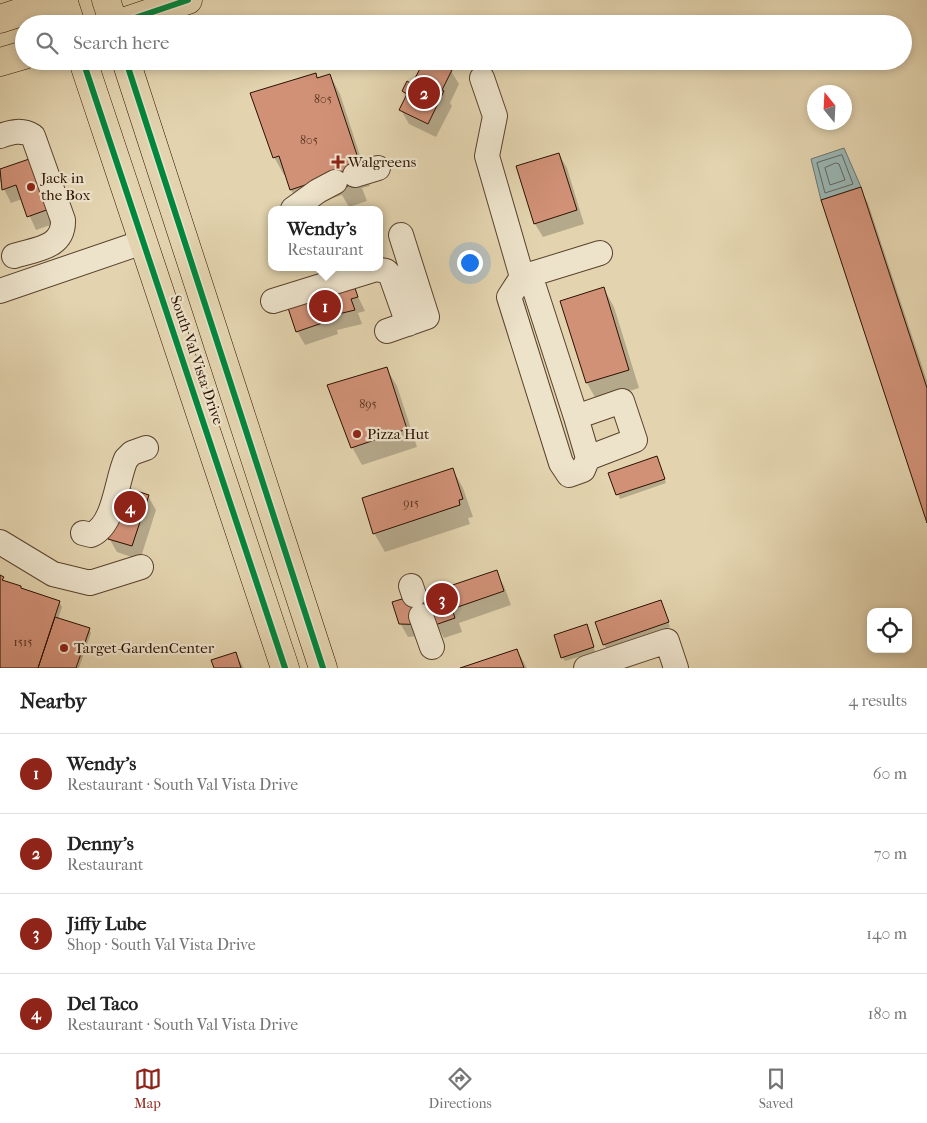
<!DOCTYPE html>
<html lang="en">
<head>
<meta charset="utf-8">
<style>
	body { margin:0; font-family:"IM FELL French Canon",serif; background:#f2f2f2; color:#222 }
	.controls { position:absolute; right:15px; bottom:15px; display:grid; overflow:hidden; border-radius:10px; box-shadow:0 2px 8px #0003 }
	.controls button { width:45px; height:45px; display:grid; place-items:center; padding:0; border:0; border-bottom:1px solid #e0e0e0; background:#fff; color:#222; font:25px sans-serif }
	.compass { position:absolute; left:807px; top:85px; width:45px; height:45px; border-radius:50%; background:#fff; box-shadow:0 2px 8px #0003; rotate:342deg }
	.you { position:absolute; left:469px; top:262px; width:18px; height:18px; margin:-12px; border:4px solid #fff; border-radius:50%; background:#1a73e8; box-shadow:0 0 0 8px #1a73e833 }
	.badge { display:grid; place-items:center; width:32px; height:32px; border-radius:50%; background:#8f2418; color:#fff; font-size:16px; font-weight:700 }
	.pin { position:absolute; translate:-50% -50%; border:2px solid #fff; box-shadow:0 1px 5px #0006 }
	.popup { position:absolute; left:268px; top:206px; width:115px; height:65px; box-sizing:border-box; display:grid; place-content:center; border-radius:10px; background:#fff; filter:drop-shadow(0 1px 4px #0005); font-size:16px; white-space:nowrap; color:#767676 }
	.popup b { font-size:19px; color:#222 }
	.popup::after { content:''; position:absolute; left:50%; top:100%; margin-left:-10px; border:10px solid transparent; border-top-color:#fff }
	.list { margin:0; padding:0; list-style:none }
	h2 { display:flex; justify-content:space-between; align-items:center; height:65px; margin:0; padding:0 20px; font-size:21px }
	h2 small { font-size:16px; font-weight:400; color:#767676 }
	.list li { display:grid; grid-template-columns:32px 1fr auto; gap:15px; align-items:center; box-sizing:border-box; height:80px; padding:0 20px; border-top:1px solid #e0e0e0 }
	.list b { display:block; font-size:19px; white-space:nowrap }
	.list p { margin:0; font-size:16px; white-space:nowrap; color:#767676 }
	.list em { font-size:16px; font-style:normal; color:#767676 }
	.icon { flex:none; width:28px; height:28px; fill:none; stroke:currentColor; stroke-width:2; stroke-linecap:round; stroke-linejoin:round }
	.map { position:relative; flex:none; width:927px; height:668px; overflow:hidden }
	.search { position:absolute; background:#fff; box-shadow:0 2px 8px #0003; left:15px; right:15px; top:15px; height:55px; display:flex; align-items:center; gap:12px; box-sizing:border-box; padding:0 18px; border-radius:28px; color:#767676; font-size:19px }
	.sheet { height:385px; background:#fff }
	nav { display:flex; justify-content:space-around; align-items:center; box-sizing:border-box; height:70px; border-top:1px solid #e0e0e0; background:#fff; font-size:14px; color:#767676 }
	nav a { display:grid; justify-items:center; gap:2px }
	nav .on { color:#8f2418 }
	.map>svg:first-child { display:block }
</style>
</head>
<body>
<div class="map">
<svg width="927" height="668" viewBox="0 0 927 668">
	<rect width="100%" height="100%" fill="#e3d4af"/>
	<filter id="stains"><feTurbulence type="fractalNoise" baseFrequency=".004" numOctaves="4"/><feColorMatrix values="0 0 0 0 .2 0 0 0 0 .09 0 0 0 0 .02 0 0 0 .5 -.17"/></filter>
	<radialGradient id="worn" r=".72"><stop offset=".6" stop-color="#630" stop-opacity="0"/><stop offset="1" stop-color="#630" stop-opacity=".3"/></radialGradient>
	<path fill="#99b6b5" stroke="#6d746d" d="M844 148 861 187 821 200 811 159Z"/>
	<path fill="#0003" d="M451 71 459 84 450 103 452 106 436 137 409 124 401 110 407 98 403 91Z
		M315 74 318 79 330 75 340 94 370 186 362 188 367 201 349 207 342 195 302 208 291 190 287 175H284L274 157Z
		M559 154 567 168 584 224 543 237 535 224Z
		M35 158 59 222 36 230 22 199 11 203 0 181V170Z
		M860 189 868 203 927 381V519Z
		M352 284 365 311 358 313 362 324 337 330 338 334 305 345 297 331Z
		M604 289 614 307 639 388 597 401 587 383Z
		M386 368 397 386 417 447 362 465 352 447Z
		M657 458 666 483 620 499 610 474Z
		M453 470 463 488 473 517 468 518 470 524 385 552 374 533Z
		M148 496 156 510 140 560 117 552 109 538Z
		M496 572 504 586 511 605 459 623 462 632 444 638 438 627 418 633 419 636 408 637 400 623Z
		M0 577 5 582 59 602 62 607 58 619 89 629 91 633 79 668H0Z
		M663 606 670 627 606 648 604 644Z
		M589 630 595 652 565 661 562 657Z
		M517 650 527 668H464Z
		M235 653 244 668H215Z"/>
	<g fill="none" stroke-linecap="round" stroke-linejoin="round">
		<path stroke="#62645b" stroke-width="1" d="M842 155 853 184 825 193 817 163Z
			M836 163 839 164 845 180 830 185 825 168Z"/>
	</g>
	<path fill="#d19177" stroke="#2b1101" d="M424 61H435L452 70 442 90 444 91 428 124 399 110 407 94 402 91 407 81 412 84Z
		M316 73 317 78 330 74 361 167 357 183 338 189 333 176 290 190 279 156 273 158 250 93Z
		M559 153 577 210 534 224 516 166Z
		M35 157 52 208 27 217 16 185 2 190 0 169Z
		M861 187 927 388V523L821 200Z
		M353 282 358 297 351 299 355 310 330 316 331 320 296 332 288 308Z
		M604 287 629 370 586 383 560 301Z
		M387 367 407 429 351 448 327 385Z
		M657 456 665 479 616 495 608 473Z
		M453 468 463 499 459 500 460 505 373 534 362 498Z
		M121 486 149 495 132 546 108 539Z
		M497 570 504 591 452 609 455 618 435 625 399 624 392 602 425 592 426 594Z
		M0 575 4 577 2 580 21 586V588L60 601 38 668H0Z
		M661 600 669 622 603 645 595 622Z
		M55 617 90 628 76 668H38Z
		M587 624 594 647 561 658 554 635Z
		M517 649 524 668H460Z
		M236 652 241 668H214L211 660Z"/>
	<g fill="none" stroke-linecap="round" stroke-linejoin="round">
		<g stroke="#59422c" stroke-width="26">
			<path id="minor" d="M482 78 495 116 487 156 522 277 600 253
				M0 136C12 132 22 129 33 136L63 220C64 248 36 249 14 256
				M355 175 378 168
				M293 209 318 191 335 182
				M522 277 534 287 576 417 622 401 635 440 588 458 583 470 569 475 561 463 509 297Z
				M0 291 143 242
				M273 301 376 269 386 271 391 276 408 324
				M387 331 427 317 401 235
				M576 417 588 458
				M83 533 91 535C115 525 116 481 126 459L132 453 146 448
				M0 542 53 574 90 583 141 567
				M411 586 414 595
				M421 616 432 647
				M586 668 667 641 676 668"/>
		</g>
		<g stroke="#2b1101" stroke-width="29">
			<path id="major" d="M63 0 71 24
				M106 0 114 24
				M0 19 58 0
				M117 24 188 0
				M83 61 285 668
				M126 61 323 668
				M0 62 24 55"/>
		</g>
		<use href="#minor" stroke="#ede3cb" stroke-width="24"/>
		<use href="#major" stroke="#e3d4af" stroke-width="28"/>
		<g stroke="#ede3cb" stroke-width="9">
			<path id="cycleway" d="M117 24 188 0
				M83 61 285 668
				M126 61 323 668"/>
		</g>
		<use href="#cycleway" stroke="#00873e" stroke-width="6"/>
	</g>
	<g fill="#8f2418" stroke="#ede3cb" stroke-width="2">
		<path d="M335.5 154.5h5v5h5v5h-5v5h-5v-5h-5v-5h5z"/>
		<circle cx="31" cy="187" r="5"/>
		<circle cx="357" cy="434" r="5"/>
		<circle cx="64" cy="648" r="5"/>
	</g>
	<g text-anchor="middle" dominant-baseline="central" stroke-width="4.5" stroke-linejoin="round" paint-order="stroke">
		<g font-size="12" fill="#54311e">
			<text x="323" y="99">805</text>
			<text x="309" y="140">805</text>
			<text x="368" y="404">895</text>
			<text x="411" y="503">915</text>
			<text x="23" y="642">1515</text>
		</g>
		<g font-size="15" fill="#2b1101" stroke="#ede3cb" text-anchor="start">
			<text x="348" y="162">Walgreens</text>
			<text x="41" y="178">Jack in<tspan x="41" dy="17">the Box</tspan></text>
			<text x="367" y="434">Pizza Hut</text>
			<text x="74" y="648">Target-GardenCenter</text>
		</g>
		<g font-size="15" fill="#2b1101" stroke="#ede3cb">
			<text transform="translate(197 360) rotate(71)">South Val Vista Drive</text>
		</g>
	</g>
	<rect width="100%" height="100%" filter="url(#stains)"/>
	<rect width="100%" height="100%" fill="url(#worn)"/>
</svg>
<div class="controls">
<button><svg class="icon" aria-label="locate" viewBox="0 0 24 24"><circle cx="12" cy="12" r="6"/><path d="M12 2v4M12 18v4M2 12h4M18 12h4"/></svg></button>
</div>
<svg class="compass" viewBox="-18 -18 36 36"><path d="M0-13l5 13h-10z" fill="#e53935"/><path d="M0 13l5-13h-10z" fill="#767676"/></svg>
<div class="you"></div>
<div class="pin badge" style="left:325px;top:306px">1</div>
<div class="popup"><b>Wendy's</b>Restaurant</div>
<div class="pin badge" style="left:424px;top:93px">2</div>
<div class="pin badge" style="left:442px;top:599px">3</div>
<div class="pin badge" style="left:130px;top:507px">4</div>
<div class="search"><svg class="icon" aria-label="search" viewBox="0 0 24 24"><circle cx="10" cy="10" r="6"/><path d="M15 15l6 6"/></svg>Search here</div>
</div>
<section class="sheet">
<h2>Nearby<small>4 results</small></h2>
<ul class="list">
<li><span class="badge">1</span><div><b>Wendy's</b><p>Restaurant · South Val Vista Drive</p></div><em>60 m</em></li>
<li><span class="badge">2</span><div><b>Denny's</b><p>Restaurant</p></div><em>70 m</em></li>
<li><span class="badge">3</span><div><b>Jiffy Lube</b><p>Shop · South Val Vista Drive</p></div><em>140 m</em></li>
<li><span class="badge">4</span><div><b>Del Taco</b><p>Restaurant · South Val Vista Drive</p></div><em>180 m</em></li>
</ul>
</section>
<nav>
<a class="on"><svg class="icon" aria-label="map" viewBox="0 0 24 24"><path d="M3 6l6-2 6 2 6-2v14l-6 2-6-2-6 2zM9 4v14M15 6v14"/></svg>Map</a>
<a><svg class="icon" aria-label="directions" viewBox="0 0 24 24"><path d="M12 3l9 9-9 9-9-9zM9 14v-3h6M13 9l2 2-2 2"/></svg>Directions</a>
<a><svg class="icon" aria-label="saved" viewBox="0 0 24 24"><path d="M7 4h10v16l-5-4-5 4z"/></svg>Saved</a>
</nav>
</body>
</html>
